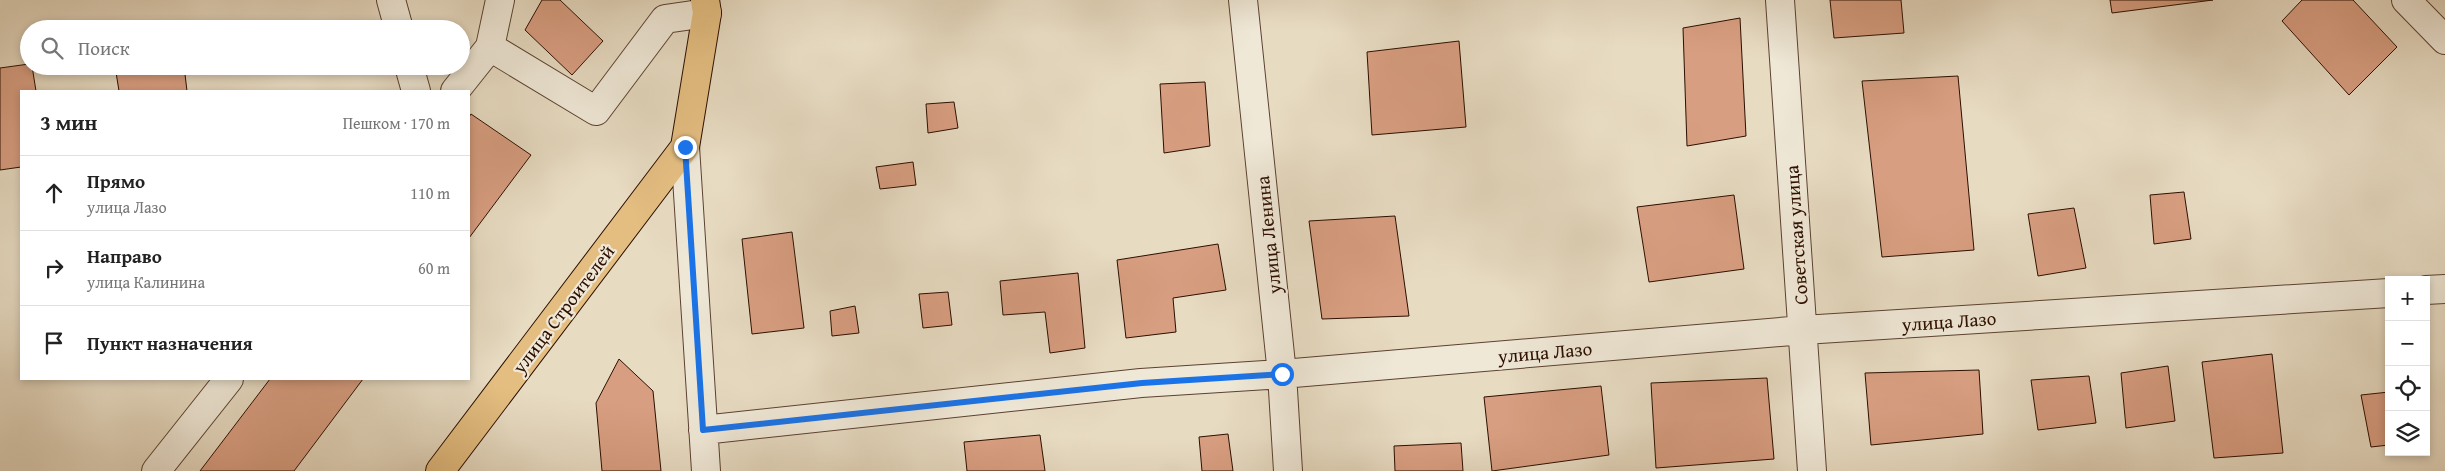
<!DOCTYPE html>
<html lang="ru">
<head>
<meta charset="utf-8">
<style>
	body { margin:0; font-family:"Gentium Book Plus",serif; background:#f2f2f2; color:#222 }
	.controls { position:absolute; right:15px; bottom:15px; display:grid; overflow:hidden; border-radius:0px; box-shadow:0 2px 8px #0003 }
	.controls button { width:45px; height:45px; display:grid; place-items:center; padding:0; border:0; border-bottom:1px solid #e0e0e0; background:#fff; color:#222; font:25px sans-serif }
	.stop { position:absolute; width:15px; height:15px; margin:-11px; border:4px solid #1a73e8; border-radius:50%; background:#fff }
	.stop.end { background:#1a73e8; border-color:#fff; box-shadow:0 1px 5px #0008 }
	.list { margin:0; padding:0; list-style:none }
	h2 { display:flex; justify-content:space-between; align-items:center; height:65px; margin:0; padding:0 20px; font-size:21px }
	h2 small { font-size:16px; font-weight:400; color:#767676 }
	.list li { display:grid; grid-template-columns:32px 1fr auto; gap:15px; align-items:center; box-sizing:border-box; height:75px; padding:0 20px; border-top:1px solid #e0e0e0 }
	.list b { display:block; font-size:19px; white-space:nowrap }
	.list p { margin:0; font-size:16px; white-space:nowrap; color:#767676 }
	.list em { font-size:16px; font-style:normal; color:#767676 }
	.icon { flex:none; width:28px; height:28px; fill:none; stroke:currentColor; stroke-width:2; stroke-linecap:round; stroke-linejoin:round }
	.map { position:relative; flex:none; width:2445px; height:471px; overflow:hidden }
	.search { position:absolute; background:#fff; box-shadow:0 2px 8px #0003; left:20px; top:20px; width:450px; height:55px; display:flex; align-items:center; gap:12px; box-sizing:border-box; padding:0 18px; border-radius:28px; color:#767676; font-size:19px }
	.panel { position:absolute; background:#fff; box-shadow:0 2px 8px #0003; left:20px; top:90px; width:450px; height:290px; border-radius:0px }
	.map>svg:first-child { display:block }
</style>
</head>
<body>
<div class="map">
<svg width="2445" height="471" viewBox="0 0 2445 471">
	<rect width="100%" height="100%" fill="#e7dbc2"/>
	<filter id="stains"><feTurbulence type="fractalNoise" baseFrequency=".004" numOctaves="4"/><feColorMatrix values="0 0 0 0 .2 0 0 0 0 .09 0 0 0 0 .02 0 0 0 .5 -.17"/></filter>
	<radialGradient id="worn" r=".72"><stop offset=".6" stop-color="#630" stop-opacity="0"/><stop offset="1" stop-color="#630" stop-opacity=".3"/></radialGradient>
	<path fill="#d89e81" stroke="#2c0e00" d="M542 0H560L603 41 572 75 525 30Z
		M1830 0H1901L1904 33 1834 38Z
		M2110 0H2213L2112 13Z
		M2302 0H2353L2397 47 2349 95 2282 21Z
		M1740 18 1746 136 1687 146 1683 28Z
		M1459 41 1466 127 1372 135 1367 52Z
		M29 64V66H32L36 91H21V167L0 170V68Z
		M115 66H184L187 91H119Z
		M1958 76 1974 250 1882 257 1862 81Z
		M1205 82 1210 146 1164 153 1160 84Z
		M954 102 958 128 928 133 926 104Z
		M471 114 531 155 469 238V117Z
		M913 162 916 185 880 189 876 167Z
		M2184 192 2191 239 2154 244 2150 195Z
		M1734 195 1744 269 1649 282 1637 207Z
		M2074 208 2086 268 2038 276 2028 214Z
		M1395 216 1409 316 1322 319 1309 221Z
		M792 232 804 328 752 334 742 239Z
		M1218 244 1226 290 1173 298 1176 332 1126 338 1117 260Z
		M1078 273 1085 348 1050 353 1045 312 1003 315 1000 281Z
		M948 292 952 325 923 328 919 294Z
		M855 306 859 333 832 336 830 311Z
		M2272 354 2283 453 2214 458 2202 362Z
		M619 359 653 391 661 471H602L596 403Z
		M2168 366 2175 421 2126 428 2121 373Z
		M1979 370 1983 434 1871 445 1865 373Z
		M2089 376 2096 423 2038 430 2031 380Z
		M1767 378 1774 459 1656 468 1651 383Z
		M270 379H363L294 471H200Z
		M1601 386 1609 455 1492 471 1484 397Z
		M2389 392V445L2371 447 2361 395Z
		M1228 434 1233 471H1202L1199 437Z
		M1040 435 1045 471H967L964 442Z
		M1461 443 1463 471H1395L1394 446Z"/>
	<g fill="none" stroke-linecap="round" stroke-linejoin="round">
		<g stroke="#5b4130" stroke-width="30">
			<path id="minor" d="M391 0 399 29
				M1243 0 1282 374 1288 471
				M1780 0 1812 471
				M2406 0 2445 40
				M490 47 500 0
				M409 66 416 91
				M455 91 490 47 596 111 665 19 707 13
				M685 147 706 471
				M2426 290 2445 289
				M703 430 1141 383 1282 374 1803 330 2389 293
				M156 471 229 379"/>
		</g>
		<g stroke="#2c0e00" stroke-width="30">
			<path id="major" d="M440 471 685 147 707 13 705 0"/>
		</g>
		<use href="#minor" stroke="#efe8d7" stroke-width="28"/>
		<use href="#major" stroke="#e4be81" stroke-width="28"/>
	</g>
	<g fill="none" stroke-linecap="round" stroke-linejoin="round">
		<path stroke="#1a73e8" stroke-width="6" d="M685 147 703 430 1142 383 1282 374"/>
	</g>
	<g text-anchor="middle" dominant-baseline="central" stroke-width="4.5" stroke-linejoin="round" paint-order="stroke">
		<g font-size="19" fill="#2c0e00" stroke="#efe8d7">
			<text transform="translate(1268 235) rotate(-96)">улица Ленина</text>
			<text transform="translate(1796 235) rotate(-94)">Советская улица</text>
			<text transform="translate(563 309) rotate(-53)">улица Строителей</text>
			<text transform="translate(1949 321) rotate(-4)">улица Лазо</text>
			<text transform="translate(1545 352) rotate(-5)">улица Лазо</text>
		</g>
	</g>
	<rect width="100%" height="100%" filter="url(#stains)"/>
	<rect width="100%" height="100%" fill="url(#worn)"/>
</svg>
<div class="controls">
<button>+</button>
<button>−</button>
<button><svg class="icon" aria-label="locate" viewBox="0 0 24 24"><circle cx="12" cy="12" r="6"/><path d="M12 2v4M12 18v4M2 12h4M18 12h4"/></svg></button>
<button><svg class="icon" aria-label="layers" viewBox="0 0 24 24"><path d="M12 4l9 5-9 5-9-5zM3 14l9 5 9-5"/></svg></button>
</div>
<div class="stop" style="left:1282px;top:374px"></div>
<div class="stop end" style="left:685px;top:147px"></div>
<div class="search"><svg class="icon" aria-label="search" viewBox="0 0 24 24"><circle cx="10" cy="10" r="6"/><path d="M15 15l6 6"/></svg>Поиск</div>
<section class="panel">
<h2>3 мин<small>Пешком · 170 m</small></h2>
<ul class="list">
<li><svg class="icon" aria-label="ahead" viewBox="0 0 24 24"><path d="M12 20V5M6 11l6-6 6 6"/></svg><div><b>Прямо</b><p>улица Лазо</p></div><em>110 m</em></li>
<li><svg class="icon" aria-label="right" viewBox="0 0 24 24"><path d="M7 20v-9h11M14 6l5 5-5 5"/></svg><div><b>Направо</b><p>улица Калинина</p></div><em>60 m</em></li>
<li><svg class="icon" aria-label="arrive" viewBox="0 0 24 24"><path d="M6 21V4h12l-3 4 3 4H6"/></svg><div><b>Пункт назначения</b></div></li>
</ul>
</section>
</div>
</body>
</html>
